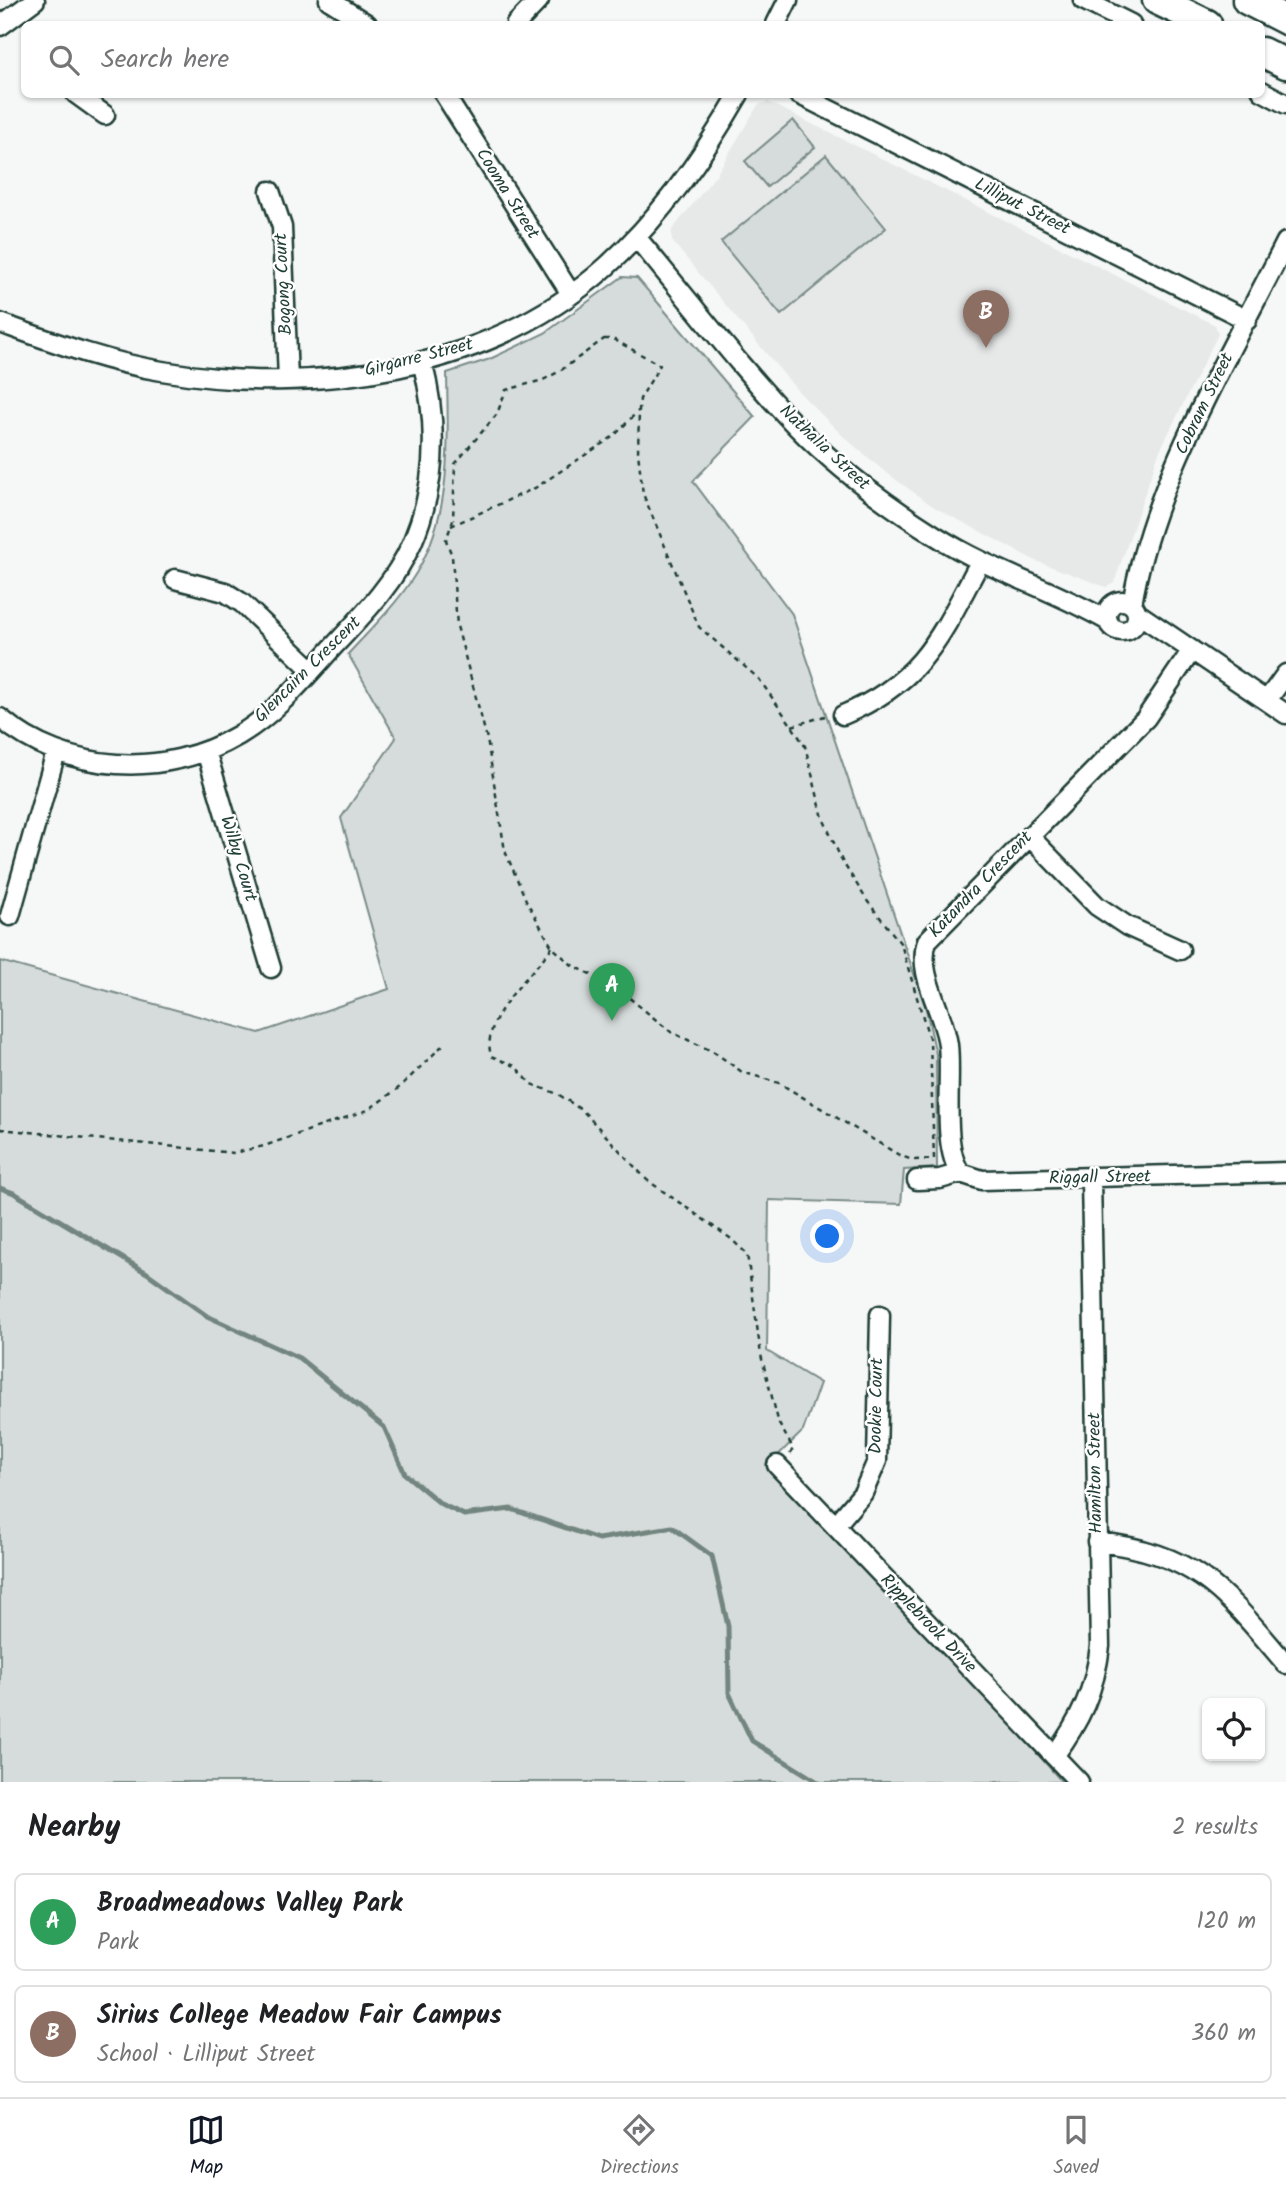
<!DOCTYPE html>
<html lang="en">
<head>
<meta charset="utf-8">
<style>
	body { margin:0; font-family:Kalam,sans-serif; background:#f6f6f6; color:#202124 }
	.controls { position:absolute; right:21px; bottom:21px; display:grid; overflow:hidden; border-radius:10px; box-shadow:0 2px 5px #0004 }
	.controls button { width:63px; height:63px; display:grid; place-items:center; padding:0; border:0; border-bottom:2px solid #e0e0e0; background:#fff; color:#202124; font:35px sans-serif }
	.you { position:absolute; left:828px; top:1237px; width:24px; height:24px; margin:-18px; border:5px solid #fff; border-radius:50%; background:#1a73e8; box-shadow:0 0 0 10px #1a73e833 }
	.badge { display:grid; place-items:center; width:46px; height:46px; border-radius:50%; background:#111827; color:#fff; font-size:23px; font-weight:700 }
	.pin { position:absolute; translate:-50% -58px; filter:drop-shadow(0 2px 4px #0008) }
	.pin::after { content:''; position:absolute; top:37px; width:24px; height:21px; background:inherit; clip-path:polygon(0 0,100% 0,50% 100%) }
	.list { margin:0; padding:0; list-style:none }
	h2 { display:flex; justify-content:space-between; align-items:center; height:91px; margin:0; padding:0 28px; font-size:30px }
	h2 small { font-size:23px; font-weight:400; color:#757577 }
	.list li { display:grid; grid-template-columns:46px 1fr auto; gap:21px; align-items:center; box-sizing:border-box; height:98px; margin:0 14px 14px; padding:0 14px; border:2px solid #e0e0e0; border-radius:10px }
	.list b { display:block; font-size:26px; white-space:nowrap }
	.list p { margin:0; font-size:23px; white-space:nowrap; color:#757577 }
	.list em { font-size:23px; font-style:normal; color:#757577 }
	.icon { flex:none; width:38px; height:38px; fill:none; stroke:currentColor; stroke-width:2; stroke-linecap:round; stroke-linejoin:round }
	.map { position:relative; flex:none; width:1286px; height:1782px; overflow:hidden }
	.search { position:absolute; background:#fff; box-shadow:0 2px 5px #0004; left:21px; right:21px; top:21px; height:77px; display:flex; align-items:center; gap:18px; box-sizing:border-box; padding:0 24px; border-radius:10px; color:#757577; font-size:26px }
	.sheet { height:315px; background:#fff }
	nav { display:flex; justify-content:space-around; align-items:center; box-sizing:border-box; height:98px; border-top:2px solid #e0e0e0; background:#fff; font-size:19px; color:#757577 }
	nav a { display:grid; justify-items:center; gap:4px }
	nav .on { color:#111827 }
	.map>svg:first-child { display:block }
</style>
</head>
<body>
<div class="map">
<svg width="1286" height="1782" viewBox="0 0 1286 1782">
	<rect width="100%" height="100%" fill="#f6f7f7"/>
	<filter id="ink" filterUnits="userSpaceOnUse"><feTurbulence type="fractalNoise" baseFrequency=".0143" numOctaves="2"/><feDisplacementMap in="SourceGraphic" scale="14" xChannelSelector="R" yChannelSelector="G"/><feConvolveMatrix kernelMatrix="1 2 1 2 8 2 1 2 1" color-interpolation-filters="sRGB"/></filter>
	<g filter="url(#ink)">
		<path fill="#e6e9e8" d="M768 102 1215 325 1218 334 1159 452 1114 583 1106 587 1036 561 934 507 884 471 843 436 797 390 672 241V230L716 175 758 105Z"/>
		<path fill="#d6dcdb" stroke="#7a8c88" stroke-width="2" d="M793 120 815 147 767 187 745 161Z
			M826 155 886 228 781 315 721 242Z
			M622 277 637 278 755 417 693 481 792 614 926 1009 936 1054 937 1168 904 1170 901 1204 769 1200 767 1351 820 1383 803 1431 767 1466 1003 1714 1062 1782H0V961L259 1033 389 989 341 818 396 738 348 654C370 630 393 608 411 581 453 519 448 444 447 373L490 359 545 333Z"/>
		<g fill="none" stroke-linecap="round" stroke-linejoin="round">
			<path stroke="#72857f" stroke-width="5" d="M0 1188 14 1193 147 1273 207 1316 299 1358 384 1427 405 1474 441 1504 464 1515 511 1509 598 1539 672 1527 712 1556 728 1626 729 1693 752 1741 818 1782"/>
			<g stroke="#1f3d34" stroke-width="23">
				<path id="street" d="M329 0 367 24
					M1083 0 1131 24
					M516 24 539 0
					M776 24 788 0
					M0 26 35 0
					M1262 91 1286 104
					M76 94 105 115
					M444 94 571 294
					M798 94 1247 320
					M270 191 282 227 288 380
					M636 237C690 301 740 368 798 428 839 470 887 505 936 536 991 571 1052 589 1108 621
					M0 323C53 342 106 362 162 371 313 397 491 371 607 266 661 217 703 157 739 94
					M175 579 225 592 242 603 312 670
					M1107 616a15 15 0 1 1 30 0a15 15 0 1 1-30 0Z
					M1132 605C1151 483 1231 352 1286 242
					M1137 613 1286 714
					M1268 699 1286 674
					M843 715C924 681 941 635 980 562
					M0 718C66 774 165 779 239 735 275 714 304 679 332 648 362 616 394 584 412 543 437 485 438 422 422 361
					M206 751 271 968
					M1029 836 1097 906 1127 926 1180 950
					M10 916 56 752
					M961 1173C941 1149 952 1078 948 1045 944 1012 916 974 927 941L1146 718 1192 650
					M917 1180 940 1179 961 1173 982 1180 1286 1172
					M777 1465 1079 1782
					M835 1526 863 1493 877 1461 880 1315
					M1097 1542C1197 1553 1225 1592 1286 1664
					M1054 1756C1080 1721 1095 1690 1100 1646L1091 1178"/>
			</g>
			<g stroke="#1f3d34" stroke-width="33">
				<path id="primary" d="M1157 0 1207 24
					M1247 0 1286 20
					M1262 52 1286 64"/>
			</g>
			<path stroke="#1f3d34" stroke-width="2.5" stroke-dasharray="5 5" stroke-linecap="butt" d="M604 339H613L660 365 640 399 639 410 638 453 643 494 699 627 759 679 792 726 805 746 823 818 842 861 868 902 901 944 930 1041 934 1159 912 1160 899 1155 779 1083 742 1072 714 1052 671 1032 616 987 572 965 552 947 526 900 505 851 487 739 457 626 452 556 446 540 453 520 455 464 497 414 506 390 543 380 560 371Z
				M451 526 535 488 614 436 639 410
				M792 726 825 716
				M552 947C531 977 480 1017 491 1056L515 1066 531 1084 558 1094 583 1111 647 1180 730 1238 747 1254 761 1355 779 1424 793 1448 790 1455
				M0 1129 234 1153 264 1146 368 1110 400 1087 443 1045"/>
			<use href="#street" stroke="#fff" stroke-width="18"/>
			<use href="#primary" stroke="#fff" stroke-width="28"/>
		</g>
	</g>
	<g text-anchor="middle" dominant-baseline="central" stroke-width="5" stroke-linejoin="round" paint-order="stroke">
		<g font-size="18" fill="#1f3d34" stroke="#fff">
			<text transform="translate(507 194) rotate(58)">Cooma Street</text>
			<text transform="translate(1022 207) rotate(27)">Lilliput Street</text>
			<text transform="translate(284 284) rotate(-93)">Bogong Court</text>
			<text transform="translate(419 358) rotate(-14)">Girgarre Street</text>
			<text transform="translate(1205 404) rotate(-64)">Cobram Street</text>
			<text transform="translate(824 448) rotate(43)">Nathalia Street</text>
			<text transform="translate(308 670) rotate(-45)">Glencairn Crescent</text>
			<text transform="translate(238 859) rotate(73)">Wilby Court</text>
			<text transform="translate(981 885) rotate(-46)">Katandra Crescent</text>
			<text transform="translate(1100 1178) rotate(-1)">Riggall Street</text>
			<text transform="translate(877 1406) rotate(-89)">Dookie Court</text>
			<text transform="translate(1096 1473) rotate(-91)">Hamilton Street</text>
			<text transform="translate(928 1624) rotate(46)">Ripplebrook Drive</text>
		</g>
	</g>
</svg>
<div class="controls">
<button><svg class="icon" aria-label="locate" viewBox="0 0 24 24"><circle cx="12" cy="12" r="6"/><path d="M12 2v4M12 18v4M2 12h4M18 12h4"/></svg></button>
</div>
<div class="you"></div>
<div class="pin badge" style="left:612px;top:1021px;background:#2e9e5b">A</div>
<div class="pin badge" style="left:986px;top:348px;background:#8d6e63">B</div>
<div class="search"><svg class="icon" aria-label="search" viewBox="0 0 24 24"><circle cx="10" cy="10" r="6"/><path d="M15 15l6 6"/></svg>Search here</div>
</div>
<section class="sheet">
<h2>Nearby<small>2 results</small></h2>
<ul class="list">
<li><span class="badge" style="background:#2e9e5b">A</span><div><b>Broadmeadows Valley Park</b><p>Park</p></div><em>120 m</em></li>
<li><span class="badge" style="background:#8d6e63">B</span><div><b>Sirius College Meadow Fair Campus</b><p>School · Lilliput Street</p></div><em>360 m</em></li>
</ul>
</section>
<nav>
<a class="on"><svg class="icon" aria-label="map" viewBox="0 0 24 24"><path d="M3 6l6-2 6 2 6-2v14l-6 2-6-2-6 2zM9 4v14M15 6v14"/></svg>Map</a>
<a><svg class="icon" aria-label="directions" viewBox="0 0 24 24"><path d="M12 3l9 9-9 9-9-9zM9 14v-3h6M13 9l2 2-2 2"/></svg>Directions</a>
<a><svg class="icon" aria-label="saved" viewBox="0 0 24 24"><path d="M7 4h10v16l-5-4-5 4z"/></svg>Saved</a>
</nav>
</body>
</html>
